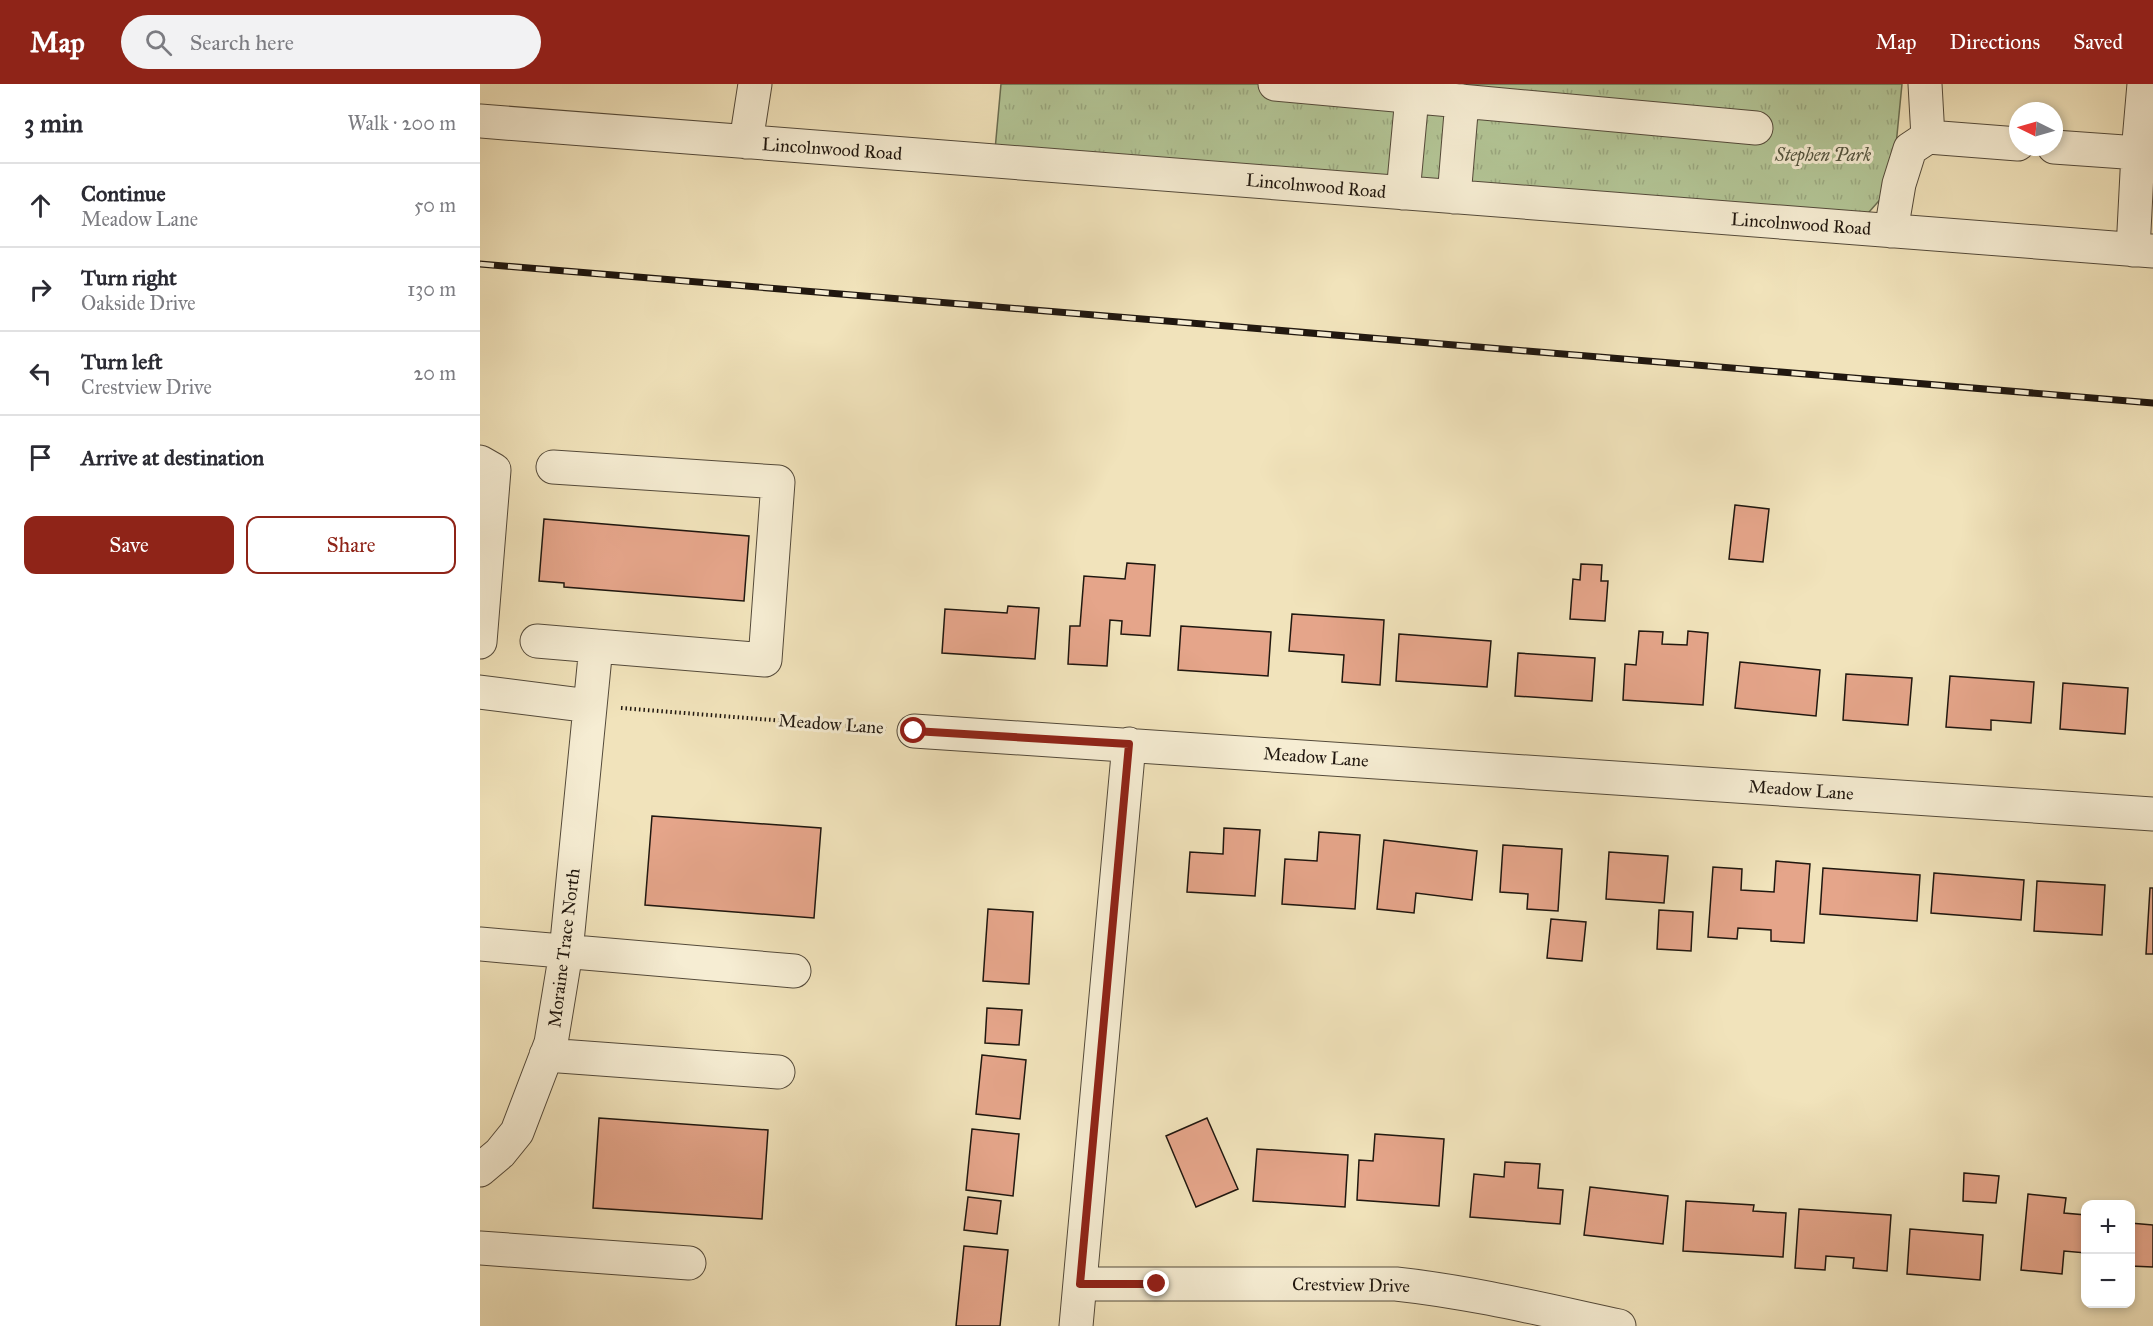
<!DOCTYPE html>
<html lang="en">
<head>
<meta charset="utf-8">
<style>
	body { margin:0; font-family:"IM FELL Great Primer",serif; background:#f2f2f3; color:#2b2b33 }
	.controls { position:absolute; right:18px; bottom:18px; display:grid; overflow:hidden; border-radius:12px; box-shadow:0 3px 9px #0003 }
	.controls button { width:54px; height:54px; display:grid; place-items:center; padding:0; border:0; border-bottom:2px solid #e1e1e2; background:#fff; color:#2b2b33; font:30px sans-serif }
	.compass { position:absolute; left:1529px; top:18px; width:54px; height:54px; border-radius:50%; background:#fff; box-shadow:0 3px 9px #0003; rotate:275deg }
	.stop { position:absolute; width:18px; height:18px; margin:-14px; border:4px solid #8f2418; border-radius:50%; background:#fff }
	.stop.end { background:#8f2418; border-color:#fff; box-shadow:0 2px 6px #0008 }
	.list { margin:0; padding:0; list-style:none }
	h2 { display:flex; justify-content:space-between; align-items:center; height:78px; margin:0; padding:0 24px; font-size:26px }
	h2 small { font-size:20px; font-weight:400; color:#7c7c81 }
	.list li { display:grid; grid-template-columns:39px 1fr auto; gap:18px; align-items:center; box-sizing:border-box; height:84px; padding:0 24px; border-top:2px solid #e1e1e2 }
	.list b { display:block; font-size:22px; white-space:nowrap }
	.list p { margin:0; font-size:20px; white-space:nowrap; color:#7c7c81 }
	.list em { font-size:20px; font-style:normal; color:#7c7c81 }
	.actions { display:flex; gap:12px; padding:18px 24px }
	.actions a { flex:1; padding:14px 0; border:2px solid #8f2418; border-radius:12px; text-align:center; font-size:21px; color:#8f2418 }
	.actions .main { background:#8f2418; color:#fff }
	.icon { flex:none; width:33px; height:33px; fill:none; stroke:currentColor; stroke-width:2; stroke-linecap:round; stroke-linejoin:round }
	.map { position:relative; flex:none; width:1673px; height:1242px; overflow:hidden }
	header { display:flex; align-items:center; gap:36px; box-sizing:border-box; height:84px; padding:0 30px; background:#8f2418; color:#fff }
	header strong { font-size:28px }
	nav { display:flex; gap:33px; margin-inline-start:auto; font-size:21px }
	.search { width:420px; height:54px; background:#f2f2f3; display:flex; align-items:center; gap:15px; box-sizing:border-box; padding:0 21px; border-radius:33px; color:#7c7c81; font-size:22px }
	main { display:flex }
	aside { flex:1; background:#fff }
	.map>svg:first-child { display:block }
</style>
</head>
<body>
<header>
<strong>Map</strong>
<div class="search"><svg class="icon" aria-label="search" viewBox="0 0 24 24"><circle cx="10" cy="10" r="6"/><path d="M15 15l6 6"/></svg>Search here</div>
<nav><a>Map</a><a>Directions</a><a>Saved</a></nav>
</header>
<main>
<aside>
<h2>3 min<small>Walk · 200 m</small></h2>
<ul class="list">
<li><svg class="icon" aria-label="ahead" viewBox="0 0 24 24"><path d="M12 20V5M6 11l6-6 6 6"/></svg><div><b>Continue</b><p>Meadow Lane</p></div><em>50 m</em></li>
<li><svg class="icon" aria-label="right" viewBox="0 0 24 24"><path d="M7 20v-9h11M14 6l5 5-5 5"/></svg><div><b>Turn right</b><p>Oakside Drive</p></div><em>130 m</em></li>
<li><svg class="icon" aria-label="left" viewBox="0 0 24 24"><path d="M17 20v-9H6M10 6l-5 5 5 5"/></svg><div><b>Turn left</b><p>Crestview Drive</p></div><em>20 m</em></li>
<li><svg class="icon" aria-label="arrive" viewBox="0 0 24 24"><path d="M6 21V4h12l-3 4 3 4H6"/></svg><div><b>Arrive at destination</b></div></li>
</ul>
<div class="actions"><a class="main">Save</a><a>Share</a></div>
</aside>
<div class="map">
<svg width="1673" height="1242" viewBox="0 0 1673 1242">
	<defs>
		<pattern id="park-tufts" width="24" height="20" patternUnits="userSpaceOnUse" patternTransform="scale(1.5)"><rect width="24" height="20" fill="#b3c596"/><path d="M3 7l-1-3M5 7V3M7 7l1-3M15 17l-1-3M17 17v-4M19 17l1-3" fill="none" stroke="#9aa880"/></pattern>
	</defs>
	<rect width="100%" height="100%" fill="#f1e3bb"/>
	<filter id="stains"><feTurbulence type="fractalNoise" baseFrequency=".00333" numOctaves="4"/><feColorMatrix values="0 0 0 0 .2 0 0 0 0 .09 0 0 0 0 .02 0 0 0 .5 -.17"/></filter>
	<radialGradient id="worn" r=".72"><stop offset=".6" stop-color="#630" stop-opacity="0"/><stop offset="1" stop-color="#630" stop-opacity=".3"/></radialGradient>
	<path fill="url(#park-tufts)" stroke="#6a6e52" stroke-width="1.5" d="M521 0H1422L1412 102 1375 144 514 77Z"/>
	<path fill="#e5a58a" stroke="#20170f" stroke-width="1.5" d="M1255 421 1289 425 1283 478 1249 475Z
		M64 435 269 452 264 517 84 503V499L59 497Z
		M647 479 675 481 670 552 641 550 642 537 630 536 627 582 588 580 590 542H600L604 492 645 495Z
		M1101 480 1122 481 1121 497H1128L1125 537 1090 535 1093 495 1100 496Z
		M528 522 559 524 555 575 462 569 465 525 527 529Z
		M812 530 904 536 900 601 862 598 864 571 809 567Z
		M701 542 791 548 788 592 698 586Z
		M1159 547 1183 548 1182 560 1207 561 1208 547 1228 549 1223 621 1143 616 1145 580 1156 581Z
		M919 550 1011 557 1007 603 916 597Z
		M1038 569 1115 574 1112 617 1035 612Z
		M1260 578 1340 586 1336 632 1255 624Z
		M1366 590 1432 594 1428 641 1363 636Z
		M1470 592 1554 598 1551 639 1511 636V646L1466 643Z
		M1583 599 1648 604 1645 650 1580 645Z
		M172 732 341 744 334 834 165 821Z
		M744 744 780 746 775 812 707 808 710 768 743 770Z
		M839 748 880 751 875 825 802 820 805 775 837 777Z
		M904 756 997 767 992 816 936 809 934 829 897 825Z
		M1023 761 1082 765 1078 827 1047 825 1048 810 1020 808Z
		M1129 768 1188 772 1184 819 1126 815Z
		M1296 777 1330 780 1324 859 1291 857V846L1258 844 1257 855 1228 853 1233 783 1262 785 1261 806 1294 808Z
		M1343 784 1440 791 1437 837 1340 830Z
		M1454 789 1544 796 1541 836 1451 829Z
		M1557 797 1625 801 1622 851 1554 847Z
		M1670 804H1673V870H1666Z
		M508 825 553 828 549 900 503 897Z
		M1179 826 1213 828 1211 867 1177 865Z
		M1071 835 1106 838 1102 877 1067 874Z
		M507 924 542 926 539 961 505 959Z
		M502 971 546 976 540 1035 496 1030Z
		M119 1034 288 1046 282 1135 113 1124Z
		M727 1034 758 1105 716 1123 686 1052Z
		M492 1045 539 1050 533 1112 486 1106Z
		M895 1050 964 1055 959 1122 877 1116 879 1076 893 1077Z
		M777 1065 868 1071 865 1123 773 1117Z
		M1025 1078 1060 1080 1058 1104 1083 1106 1080 1140 990 1133 994 1090 1024 1093Z
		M1484 1089 1519 1092 1516 1119 1483 1117Z
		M1110 1103 1188 1112 1183 1160 1104 1151Z
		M1548 1110 1586 1114 1584 1129 1606 1131V1169L1584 1167 1582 1190 1541 1186Z
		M488 1113 521 1117 517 1150 484 1146Z
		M1206 1117 1274 1121 1273 1127 1306 1129 1303 1173 1203 1167Z
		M1319 1125 1411 1131 1407 1187 1373 1184 1374 1174 1346 1172 1345 1186 1315 1184Z
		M1650 1139 1673 1141V1183L1650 1182Z
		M1430 1145 1503 1151 1500 1196 1427 1190Z
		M484 1162 528 1166 520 1242H476Z"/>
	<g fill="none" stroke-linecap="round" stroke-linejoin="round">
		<g stroke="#544a3a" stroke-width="35">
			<path id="minor" d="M795 0 1276 44
				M1445 0 1448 53
				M0 37 1673 167
				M266 58 275 0
				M1574 63 1673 70
				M923 109 932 13
				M974 113 982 17
				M1411 147 1419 100 1430 65 1448 53 1538 60
				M1653 166 1658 69 1664 0
				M0 378 14 386 0 558
				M57 557 116 562
				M0 608 110 622
				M434 647 1673 730
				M0 860 314 887
				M66 971 298 988
				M0 1086 20 1069 37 1048 71 959 86 868 116 562 285 576 298 398 73 383
				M0 1164 209 1179
				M600 1200H916C991 1208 1065 1226 1139 1242
				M596 1242 649 660"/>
		</g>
		<path stroke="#20170f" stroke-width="4" stroke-dasharray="1.5 3" stroke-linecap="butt" d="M141 624 406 645"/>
		<use href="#minor" stroke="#f6edd3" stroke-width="33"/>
		<g stroke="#20170f" stroke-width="7">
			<path id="rail" d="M0 180 1673 319"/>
		</g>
		<use href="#rail" stroke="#f6edd3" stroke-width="4.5" stroke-dasharray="14" stroke-linecap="butt"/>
	</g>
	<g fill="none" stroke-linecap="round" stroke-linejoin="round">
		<path stroke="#8f2418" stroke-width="8" d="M434 647 649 660 600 1200H677"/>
	</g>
	<g text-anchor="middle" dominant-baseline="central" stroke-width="6" stroke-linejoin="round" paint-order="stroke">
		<g font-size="18" fill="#20170f" stroke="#f6edd3">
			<text transform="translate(352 65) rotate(4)">Lincolnwood Road</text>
			<text transform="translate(836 102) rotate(5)">Lincolnwood Road</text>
			<text transform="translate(1321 140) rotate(4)">Lincolnwood Road</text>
			<text transform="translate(351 640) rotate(4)">Meadow Lane</text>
			<text transform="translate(836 673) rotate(4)">Meadow Lane</text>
			<text transform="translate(1321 706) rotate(4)">Meadow Lane</text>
			<text transform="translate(84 864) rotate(-83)">Moraine Trace North</text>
			<text transform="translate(871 1201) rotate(1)">Crestview Drive</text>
		</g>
		<g font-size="18" font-style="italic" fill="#53543e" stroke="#f6edd3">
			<text x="1343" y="71">Stephen Park</text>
		</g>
	</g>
	<rect width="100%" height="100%" filter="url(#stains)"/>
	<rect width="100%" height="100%" fill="url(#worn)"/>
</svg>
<div class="controls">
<button>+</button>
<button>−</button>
</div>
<svg class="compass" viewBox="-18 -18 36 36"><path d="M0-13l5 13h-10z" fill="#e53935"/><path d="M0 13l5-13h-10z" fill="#7c7c81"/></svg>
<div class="stop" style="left:434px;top:647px"></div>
<div class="stop end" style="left:677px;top:1200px"></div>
</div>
</main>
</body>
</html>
